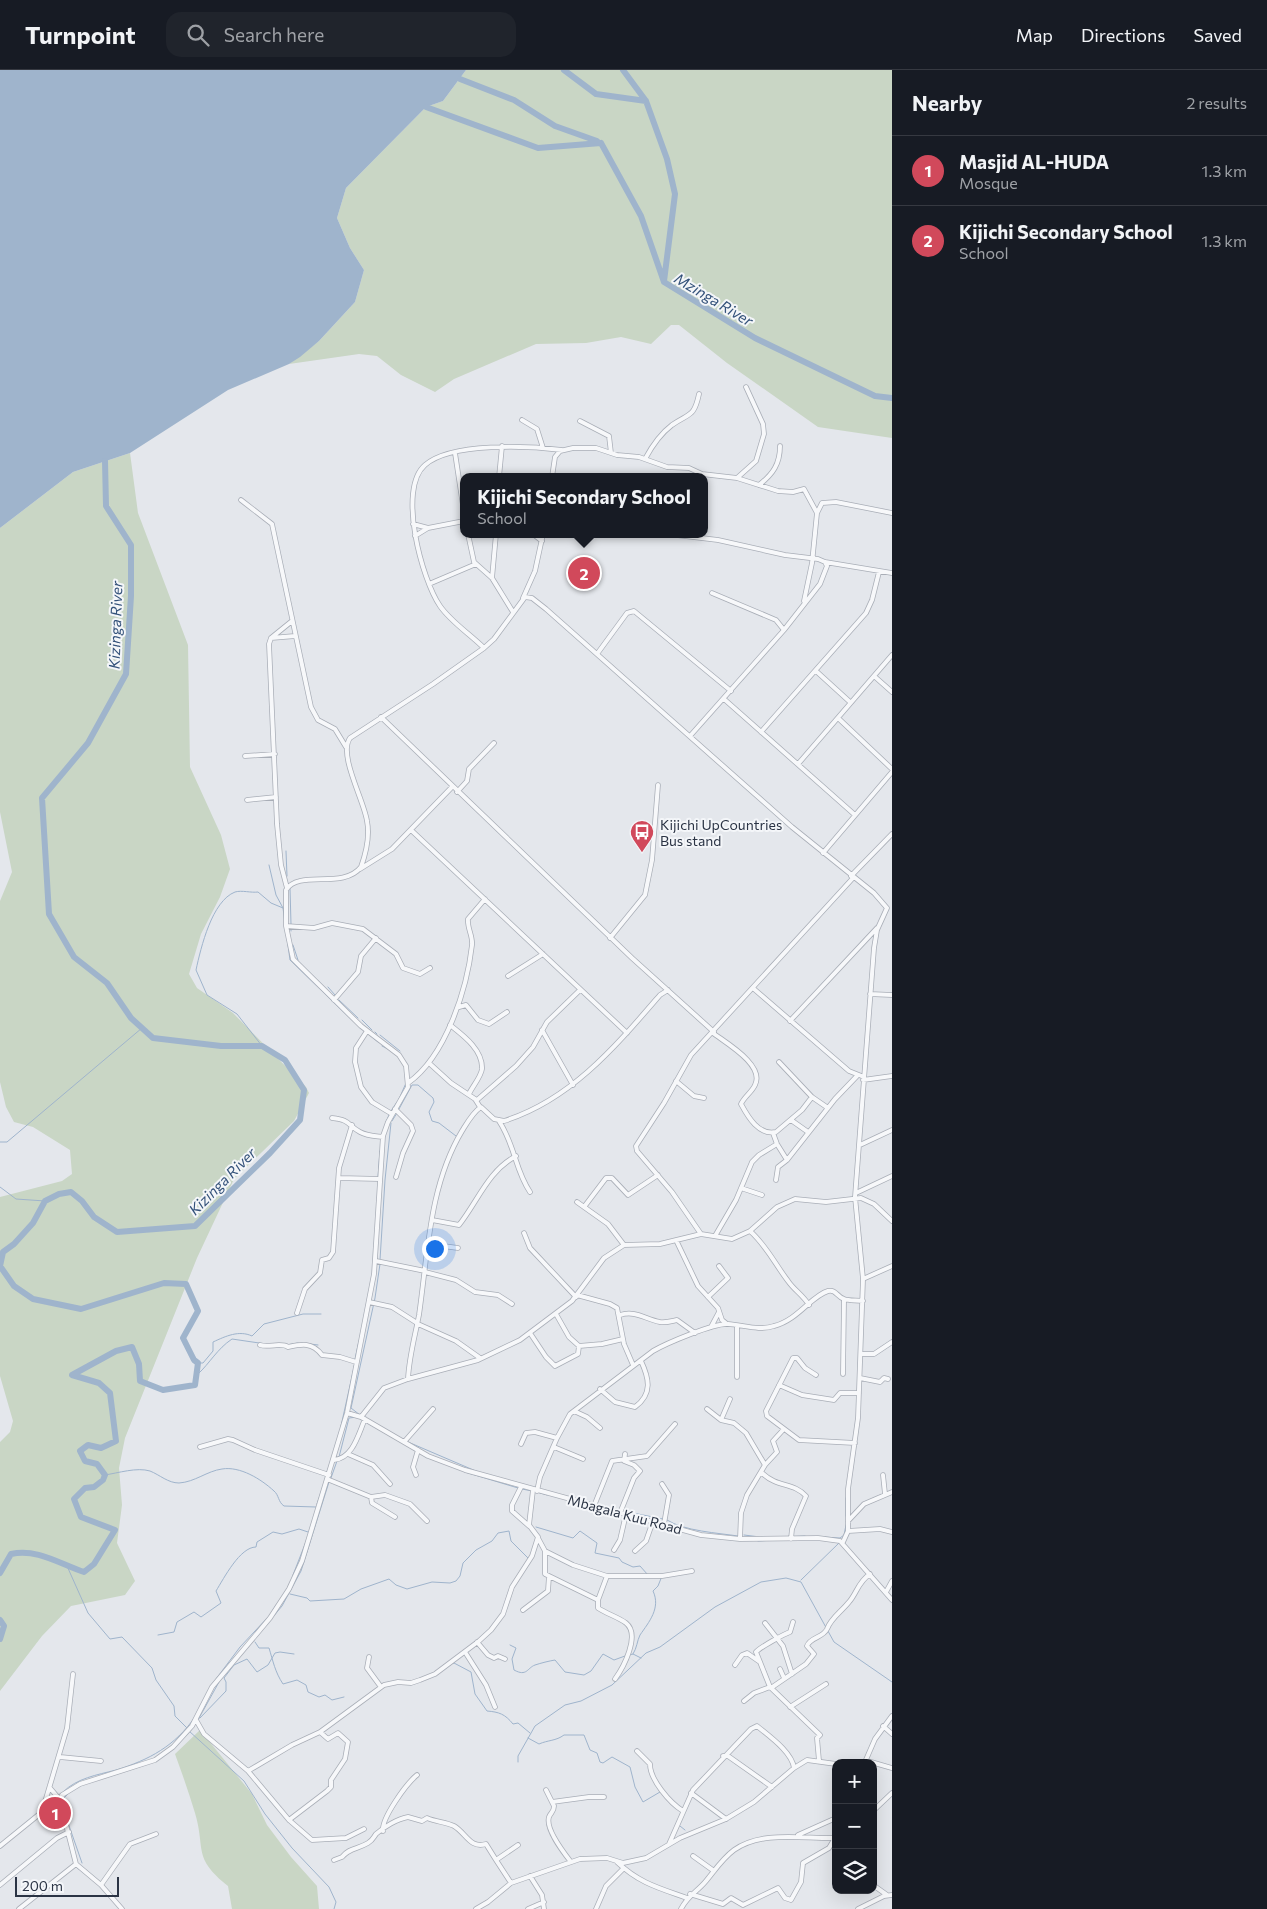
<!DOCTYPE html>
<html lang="en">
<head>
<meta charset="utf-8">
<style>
	body { margin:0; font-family:Commissioner,sans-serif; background:#20242c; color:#f1f3f6 }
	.controls { position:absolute; right:15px; bottom:15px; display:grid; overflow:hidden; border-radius:10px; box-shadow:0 5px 20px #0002 }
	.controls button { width:45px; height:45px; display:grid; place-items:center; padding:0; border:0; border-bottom:1px solid #363941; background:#171b24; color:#f1f3f6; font:25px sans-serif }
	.scale { position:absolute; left:15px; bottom:12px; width:104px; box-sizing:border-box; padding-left:5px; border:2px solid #2b3445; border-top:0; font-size:14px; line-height:18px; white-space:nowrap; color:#2b3445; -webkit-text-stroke:4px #f4f6f9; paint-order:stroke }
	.you { position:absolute; left:434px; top:1178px; width:18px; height:18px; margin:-12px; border:4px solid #fff; border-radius:50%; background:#1a73e8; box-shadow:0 0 0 8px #1a73e833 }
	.badge { display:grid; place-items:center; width:32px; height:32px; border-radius:50%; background:#d1495b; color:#fff; font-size:16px; font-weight:700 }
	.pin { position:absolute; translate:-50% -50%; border:2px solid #fff; box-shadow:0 1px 5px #0006 }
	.popup { position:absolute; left:460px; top:403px; width:248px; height:65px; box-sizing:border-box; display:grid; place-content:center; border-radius:10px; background:#171b24; filter:drop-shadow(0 1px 4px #0005); font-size:16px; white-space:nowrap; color:#9ea1a6 }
	.popup b { font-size:19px; color:#f1f3f6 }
	.popup::after { content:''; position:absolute; left:50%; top:100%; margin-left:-10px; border:10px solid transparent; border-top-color:#171b24 }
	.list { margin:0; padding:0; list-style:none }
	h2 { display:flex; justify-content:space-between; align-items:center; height:65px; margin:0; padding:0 20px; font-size:21px }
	h2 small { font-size:16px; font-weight:400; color:#9ea1a6 }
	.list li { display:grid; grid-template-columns:32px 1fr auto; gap:15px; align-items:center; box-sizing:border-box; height:70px; padding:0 20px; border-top:1px solid #363941 }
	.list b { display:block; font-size:19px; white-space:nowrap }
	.list p { margin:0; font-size:16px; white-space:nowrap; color:#9ea1a6 }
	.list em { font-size:16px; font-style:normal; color:#9ea1a6 }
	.icon { flex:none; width:28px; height:28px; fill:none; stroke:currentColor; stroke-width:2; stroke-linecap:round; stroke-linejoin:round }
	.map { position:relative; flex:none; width:892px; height:1839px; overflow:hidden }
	header { display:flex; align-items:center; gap:30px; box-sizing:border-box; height:70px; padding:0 25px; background:#171b24; border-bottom:1px solid #363941 }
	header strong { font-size:24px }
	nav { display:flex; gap:28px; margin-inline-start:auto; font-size:18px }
	.search { width:350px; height:45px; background:#20242c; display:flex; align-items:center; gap:12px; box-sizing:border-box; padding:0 18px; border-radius:15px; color:#9ea1a6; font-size:19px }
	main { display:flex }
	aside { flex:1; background:#171b24 }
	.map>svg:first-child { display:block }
</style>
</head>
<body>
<header>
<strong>Turnpoint</strong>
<div class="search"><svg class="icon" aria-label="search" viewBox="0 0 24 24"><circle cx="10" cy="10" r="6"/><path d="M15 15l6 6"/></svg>Search here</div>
<nav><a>Map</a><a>Directions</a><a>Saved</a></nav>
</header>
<main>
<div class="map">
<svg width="892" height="1839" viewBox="0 0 892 1839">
	<rect width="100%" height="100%" fill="#e4e7ec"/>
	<path fill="#c9d6c5" d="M466 0H892V368L818 357 727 293 679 255H671L651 274 621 267 586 273 536 274 454 309 435 322 401 305 377 286 359 284 289 294 319 271 355 232 364 200 350 178 337 148 346 118 426 37 443 31Z
		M130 383 138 443 188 575 190 697 221 765 230 799 220 827 201 864 189 904 197 918 233 943 306 1017 309 1023 294 1051 234 1109 197 1188 125 1368 119 1398 122 1435 117 1473 135 1511 125 1525 71 1536 42 1566 0 1621V1372L10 1362 13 1351 0 1306V1127L62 1111 72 1104 70 1080 33 1057 14 1052 6 1037 0 1012V831L12 802 0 742V458L73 402Z
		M200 1660 252 1724 267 1755 291 1787 317 1816 319 1839H232L228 1816C192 1787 206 1780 195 1743 189 1723 182 1703 175 1684Z"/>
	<path fill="#9fb4cc" d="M0 0H466L443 31 426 37 346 118 337 148 350 178 364 200 355 232 319 271 300 287 289 294 228 320 130 383 73 402 0 458Z"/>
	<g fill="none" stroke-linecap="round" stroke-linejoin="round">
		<path stroke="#9fb4cc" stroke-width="1" d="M286 781 287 806
			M269 795 276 825 283 838 290 890 353 951 378 972
			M290 818 291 854
			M291 859V861
			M293 875 298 890
			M328 917 335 925
			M339 930 358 948
			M362 950 372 960
			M375 962 377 964
			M380 965 400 981
			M262 976 237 944 207 925 196 900C201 877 212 831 235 822 242 820 251 823 258 822L271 833 283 838
			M382 976 388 979
			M399 1029 406 1013
			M399 1039 412 1015H418L433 1028 434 1032 429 1042 432 1051 439 1053 456 1066
			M391 1041 397 1032
			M392 1051 397 1043
			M386 1052 389 1045
			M0 1072H7L142 958
			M378 1107 380 1081
			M0 1117 16 1129 45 1131
			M380 1190 385 1110 391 1053
			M302 1273 318 1275
			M287 1275 298 1273
			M355 1289 359 1271
			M198 1293H203L213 1281V1272C226 1266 239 1260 252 1266L264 1254 303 1244H321
			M198 1304C210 1293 217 1279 232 1269L266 1274
			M360 1345 351 1338 375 1228 380 1194
			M341 1356 355 1293
			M408 1372 478 1402
			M339 1387 349 1348 357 1347 378 1359
			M432 1389 440 1392
			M465 1402 518 1418
			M105 1405C118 1403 137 1397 150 1401 160 1405 168 1413 179 1413 195 1412 207 1401 222 1399 240 1396 261 1409 274 1421 279 1425 278 1432 284 1436L316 1437
			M331 1408 337 1391
			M522 1419 532 1421
			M537 1422 547 1425
			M317 1434 323 1417
			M597 1434 619 1440
			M623 1441 663 1449
			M846 1446V1428
			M667 1450C684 1461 718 1463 738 1466
			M536 1457 573 1468 580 1461 597 1473 595 1483 619 1488 622 1492 633 1497 640 1496 648 1505
			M744 1465 760 1467
			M784 1467 805 1466
			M822 1467 840 1468 844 1465 846 1455
			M758 1471 774 1470
			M67 1496 88 1543 110 1569 122 1567 152 1598 156 1610 174 1636 175 1646 187 1658
			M293 1505 307 1469
			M801 1510 839 1473
			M290 1524 307 1528 310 1531 344 1529 361 1519 389 1509 396 1515 407 1519 432 1512 450 1513 456 1511 460 1506 463 1493 476 1480 492 1471 498 1463 509 1461 511 1471 528 1488
			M272 1542 276 1535
			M158 1565 174 1562 177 1552 194 1542 201 1547 221 1533 216 1521C224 1508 240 1477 256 1477L257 1472 273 1462 282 1464 299 1459 308 1462
			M255 1572 259 1578H269C273 1591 275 1602 283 1614L297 1610 306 1615 308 1622 319 1627 325 1625 332 1630 344 1627
			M510 1575 516 1578 512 1589 514 1600C527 1607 527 1598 535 1595 541 1593 549 1591 555 1590L565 1602 584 1605 591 1601 603 1584 614 1590 625 1586
			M249 1576 282 1536 301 1501 329 1412
			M633 1584C637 1578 637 1571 640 1565 649 1552 661 1538 653 1521L658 1516 662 1506
			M629 1585 633 1584 641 1588
			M451 1594 454 1593 471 1602 475 1624 487 1641C499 1642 505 1644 513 1654L518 1653 530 1663
			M213 1613 240 1577 270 1545
			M200 1648 226 1621V1612L224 1608 234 1595 247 1589 257 1602 268 1595 275 1583 280 1582 294 1584
			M198 1650 219 1612
			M189 1661 244 1711 265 1744 292 1778 329 1817 336 1832 334 1839
			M528 1668 539 1674C548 1670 556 1671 564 1665H584L590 1680 597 1683 600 1692 603 1693 612 1687 630 1697 635 1717 643 1732 660 1722
			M179 1673 192 1659
			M518 1692V1686L535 1656 565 1635 581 1631 612 1615 646 1583 660 1577 715 1537 761 1512 786 1508 801 1512 834 1572 892 1612
			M101 1709 145 1695
			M63 1722C77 1708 97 1705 116 1700 149 1690 175 1676 195 1647
			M665 1722 673 1730
			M68 1724 64 1728 66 1747 82 1793
			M680 1756 685 1760
			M69 1773 71 1781
			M76 1797 87 1805
			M105 1817 124 1839"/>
		<path stroke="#9fb4cc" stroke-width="6" d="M564 0 596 24 646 31
			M623 0 646 31 667 89 675 124 664 211
			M460 9 514 30 555 56 597 71
			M426 37 538 78 601 73
			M601 73 641 146 664 212 755 268 875 326 892 328
			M0 1503 11 1484C37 1478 60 1494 84 1502L94 1494 115 1460 81 1447 74 1429 85 1418 94 1417 103 1410 105 1405 97 1394 85 1391 80 1381 88 1375 101 1378 116 1371 110 1323 99 1313 72 1305 116 1281 132 1277 139 1294 140 1311 163 1320 195 1315 198 1293 194 1290 183 1268 198 1241 186 1214 164 1213 81 1239 33 1229 14 1216 0 1196 3 1182 14 1174 33 1153 45 1131 59 1124 71 1122 82 1131 94 1147 117 1162 195 1156 270 1083 300 1050 304 1020 285 990 262 976H221L153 968 131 948 107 913 74 887 49 844 42 728 88 673 126 604 131 526V475L106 436 105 391
			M0 1550 4 1556 0 1569"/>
		<g stroke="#a9aeb7" stroke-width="5.5">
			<path id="minor" d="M522 350 537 359 543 378
				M580 351 609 366 611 383
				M455 383 464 442
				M645 389C652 376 660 364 672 355 689 343 694 348 699 324
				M499 407 502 376
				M552 407 555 387 560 381 573 378H596L617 385 639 387 667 397 689 398 702 404 737 408 778 421 793 422 804 419 817 443
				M737 408 756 391 764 364 763 354 746 317
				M759 415C773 404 780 394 780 376
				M241 430 272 454 311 637 318 650 335 659 346 677
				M413 454 428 458 464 451
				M468 464 474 492 492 508 513 542
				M533 464 542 471
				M668 464 718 470 785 485 818 489 825 492 827 496 820 514 784 560 690 666
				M415 466 428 458
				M825 492 892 503
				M492 508 496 464
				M429 514 476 494
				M712 523 776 550 784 560
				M523 528 535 501 543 464
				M804 531 812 493 817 443 822 433 836 432 892 443
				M271 568 295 566
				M484 578C470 564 451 552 440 536 422 510 397 419 425 395 451 372 529 376 562 380
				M597 584 627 543 634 541 731 621
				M816 601 850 632
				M874 606 892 622
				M724 629 855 745
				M381 647 632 888 714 962
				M838 648 892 699
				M761 662 866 543 872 530 879 502
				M245 686 275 684
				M798 694 892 585
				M457 722 467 711 469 699 494 673
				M247 730 276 727
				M411 760 627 963
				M823 783 892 702
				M360 799 392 779 452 717
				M851 806 892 764
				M287 818 281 795 277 754 269 574 271 568 292 551
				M286 856 314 858 332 853 363 859 396 884 403 898 420 904 430 898
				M610 868 645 825 652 790 658 715
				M508 906 543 884
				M754 919 849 1001 864 1007
				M870 924 892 925
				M334 930 358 902 361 886 376 868
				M459 937 466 935 478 950 489 954 507 942
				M790 951 877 858
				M450 955C464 966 483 980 482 999 481 1007 472 1017 469 1024
				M542 960 573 1015
				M367 961 356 978 355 992 361 1017 372 1032 392 1044
				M713 963C726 973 765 995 755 1015 752 1022 744 1027 741 1034 748 1047 759 1066 776 1062L802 1040 812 1027
				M779 992 812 1027 828 1038
				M429 993 451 1013 475 1029 480 1037
				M863 1010 892 1006
				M676 1011 694 1026 704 1028
				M408 1013C446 986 467 919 472 875 473 866 467 858 468 849L485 829
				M477 1030 516 996 533 977 547 952 580 920
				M395 1039 411 1055 413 1061 403 1083 396 1107
				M332 1048C351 1050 347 1055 360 1062 367 1066 375 1066 383 1067
				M791 1050 808 1062
				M499 1051C515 1075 515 1100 530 1122
				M773 1063 777 1074 787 1090
				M860 1075 892 1060
				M339 1108 380 1109
				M776 1110 778 1097 787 1090 835 1029 857 1006
				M741 1118 762 1125
				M856 1123 892 1106
				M577 1132 608 1154 624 1175
				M584 1137 606 1108H612L628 1125 658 1105
				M432 1150 459 1155C478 1131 488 1101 516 1086
				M750 1161C766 1175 775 1194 788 1211 794 1220 803 1225 809 1235
				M524 1163 530 1178 576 1227
				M701 1164 672 1122 637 1081 636 1076 664 1033 691 985 853 808
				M715 1166 736 1130 752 1092 759 1085 777 1074
				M676 1170 698 1216 718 1238 722 1250 727 1254
				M428 1174 458 1178
				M376 1191 425 1201
				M425 1202 456 1210 475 1222 498 1225 512 1234
				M863 1209 892 1196
				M577 1225 610 1234 617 1238 624 1274 633 1295
				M708 1227 728 1208 719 1196
				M369 1232 392 1237 417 1253
				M297 1243 305 1219 320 1203 322 1190 329 1188 333 1182 339 1098 352 1055
				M556 1244 569 1267 579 1276 602 1274 623 1269
				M620 1245C635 1240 645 1249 660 1252 666 1253 672 1251 677 1250L695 1263
				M418 1254 456 1271 480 1288
				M711 1257 719 1242
				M530 1263 546 1287 555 1296 578 1284 579 1276
				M260 1275C269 1278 281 1272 288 1277 302 1274 312 1272 322 1285L340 1287 356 1292
				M861 1284H874L892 1272
				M843 1304 844 1229
				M816 1305 805 1298 797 1288H793L766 1341 767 1346 799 1370 855 1373
				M737 1307V1256
				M860 1308 880 1312 884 1308 888 1309
				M408 1309C409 1287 415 1266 419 1245 428 1183 429 1116 462 1061 467 1053 473 1042 481 1037L494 1049 504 1051C571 1030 616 976 660 925L668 920
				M779 1315 802 1325 834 1330 840 1323H859
				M600 1319 615 1332 635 1337C653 1324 649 1308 641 1291
				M707 1339 721 1350 734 1353 746 1363 765 1395 747 1425 741 1443 740 1469
				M574 1341 587 1347 600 1358
				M347 1343 361 1347 428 1386 465 1400 701 1465 740 1469 818 1468 840 1471 892 1530
				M361 1347 384 1318 408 1309 478 1290 520 1270 572 1231 604 1188 624 1175 660 1174 701 1164 732 1169 750 1161 777 1137 795 1129 826 1132 861 1128 874 1134 892 1151
				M721 1350 730 1329
				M404 1372 433 1339
				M521 1374 526 1363 535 1362 557 1368
				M200 1377 228 1369 233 1370 255 1380 329 1405
				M554 1377 583 1389
				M348 1384 373 1395 390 1414
				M334 1390C353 1388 358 1365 365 1349
				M765 1395 777 1382 773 1371 783 1360
				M762 1403C778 1418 793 1412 806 1426L792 1459 791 1469
				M416 1405 413 1397 418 1380
				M883 1405 885 1424
				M327 1409 371 1427 385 1425 410 1434 427 1451
				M662 1414 669 1425 664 1454
				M521 1417 512 1435V1441L529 1456
				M537 1421 540 1407 557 1368 570 1344 653 1281C667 1273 714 1253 728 1254 743 1255 760 1261 774 1256 798 1250 811 1226 828 1221 836 1219 837 1227 844 1229 849 1231 857 1230 863 1231
				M371 1427 372 1433 395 1447
				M594 1436 612 1391 647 1386 675 1354
				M620 1443 634 1408 640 1401 634 1395 624 1391 625 1384
				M848 1451 864 1434 892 1422
				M848 1461 880 1459 892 1462
				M538 1468 545 1481V1504L598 1530
				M614 1480 620 1470 626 1444
				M545 1481 573 1495 607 1506 598 1530V1538C607 1544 618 1547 626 1553 641 1565 623 1598 615 1609
				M635 1481 646 1471 653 1451
				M607 1506H662L692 1501
				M886 1522 892 1511
				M523 1540 548 1521 549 1506
				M793 1552 790 1562C784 1564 759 1578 756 1582L770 1617 820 1665 817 1668 819 1691
				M765 1553 783 1576 792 1604
				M477 1572 488 1585 494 1588 498 1586 505 1589
				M465 1582 486 1615 495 1637
				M369 1587 367 1598 381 1617
				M735 1595 742 1585 747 1583 760 1592
				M780 1599 784 1608
				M771 1618 806 1594 814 1584 807 1576C810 1567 823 1568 827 1559 831 1548 841 1542 849 1532 857 1523 858 1512 870 1504
				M744 1631 754 1623 770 1617
				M790 1637 826 1614
				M196 1650 204 1664 248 1701 292 1675 320 1662 384 1615 398 1612 411 1613 420 1610 435 1604 479 1571 491 1560 503 1544 512 1517 532 1486 538 1467 529 1455 533 1420
				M883 1656 892 1664
				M637 1681 650 1694C650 1710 670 1733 683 1741
				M723 1686H728L772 1717
				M60 1687 101 1691
				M865 1692 875 1669 892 1646
				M861 1693 871 1692 892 1698
				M248 1701 289 1750 312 1770 346 1768 364 1759
				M50 1718 61 1731
				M546 1720 554 1736C554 1742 551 1742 549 1747 545 1759 564 1783 571 1792
				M691 1723 726 1749
				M552 1732 589 1727H604
				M873 1741 892 1723
				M42 1742 67 1658 73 1604
				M289 1750 327 1721 331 1717V1710L345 1689 348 1672 338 1663 328 1669 320 1662
				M383 1761C381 1749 406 1714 417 1705
				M798 1765 836 1748
				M669 1774 693 1720 751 1659 757 1656C769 1666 792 1682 794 1698
				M0 1776 42 1742 61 1735
				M693 1786 714 1801
				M334 1790 342 1787C349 1778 358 1779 368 1773 373 1770 373 1768 376 1764 384 1757 397 1749 408 1747L422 1751 427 1748C436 1752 446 1752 454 1756 466 1763 470 1779 486 1774L496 1790
				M617 1792C639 1813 659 1818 687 1828
				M530 1806 542 1825 544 1839
				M511 1813 496 1790 518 1775
				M0 1815 57 1768 69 1762
				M101 1815 130 1774 156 1764
				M873 1815 887 1825
				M690 1824 723 1834 731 1828 743 1835 778 1818 785 1828 791 1830 801 1812 803 1793 829 1778 835 1768
				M19 1839 76 1794
				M122 1839 101 1815 76 1794 61 1735 62 1725 80 1714 155 1690 173 1677 192 1656 212 1617 270 1548 289 1519 302 1491 347 1343 374 1204 383 1066 388 1052 408 1017 406 996 399 985 361 956 293 889 286 856V820C299 799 343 820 361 797 366 783 370 766 367 751 364 730 338 685 350 668L433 614 484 578 494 569 525 527 532 528 546 539 792 757 874 823 887 838 877 860 874 878 855 1127 863 1209 858 1348 848 1419V1461L843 1472
				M476 1839 488 1832 511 1813 580 1789 607 1788 623 1793 646 1788 680 1768 726 1749 754 1732 794 1698 807 1690 836 1694
				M528 1839 544 1832
				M596 1839 606 1816 623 1799
				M681 1839C688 1825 697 1822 706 1811 715 1800 723 1788 734 1780 762 1760 804 1769 836 1768
				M858 1839 884 1826 892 1825"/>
		</g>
		<use href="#minor" stroke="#f7f8fa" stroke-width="4"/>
	</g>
	<defs>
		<g id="bus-pin" transform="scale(1.25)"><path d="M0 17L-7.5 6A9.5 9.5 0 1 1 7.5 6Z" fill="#d1495b" stroke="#f4f6f9"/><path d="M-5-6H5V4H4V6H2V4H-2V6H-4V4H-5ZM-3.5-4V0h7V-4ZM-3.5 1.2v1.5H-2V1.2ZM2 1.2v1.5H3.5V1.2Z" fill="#fff"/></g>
	</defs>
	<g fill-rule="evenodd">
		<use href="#bus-pin" x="642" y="762"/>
	</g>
	<g text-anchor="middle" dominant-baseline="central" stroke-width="4" stroke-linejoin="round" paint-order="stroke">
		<g font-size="14" fill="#2b3445" stroke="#f4f6f9" text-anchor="start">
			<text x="660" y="754">Kijichi UpCountries<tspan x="660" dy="16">Bus stand</tspan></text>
		</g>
		<g font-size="14" fill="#2b3445" stroke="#f4f6f9">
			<text transform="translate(625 1444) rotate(15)">Mbagala Kuu Road</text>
		</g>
		<g font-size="15" font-style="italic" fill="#34527a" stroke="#f4f6f9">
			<text transform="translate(714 229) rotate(31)">Mzinga River</text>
			<text transform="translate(115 555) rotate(-88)">Kizinga River</text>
			<text transform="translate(222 1111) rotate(-45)">Kizinga River</text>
		</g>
	</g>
</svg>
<div class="controls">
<button>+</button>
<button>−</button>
<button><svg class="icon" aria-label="layers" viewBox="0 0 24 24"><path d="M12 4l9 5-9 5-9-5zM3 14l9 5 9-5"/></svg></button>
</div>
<div class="scale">200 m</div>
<div class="you"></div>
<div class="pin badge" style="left:55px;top:1743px">1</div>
<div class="pin badge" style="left:584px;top:503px">2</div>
<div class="popup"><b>Kijichi Secondary School</b>School</div>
</div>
<aside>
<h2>Nearby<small>2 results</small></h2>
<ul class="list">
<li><span class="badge">1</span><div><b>Masjid AL-HUDA</b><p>Mosque</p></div><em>1.3 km</em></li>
<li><span class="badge">2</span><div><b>Kijichi Secondary School</b><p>School</p></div><em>1.3 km</em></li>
</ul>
</aside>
</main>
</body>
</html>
